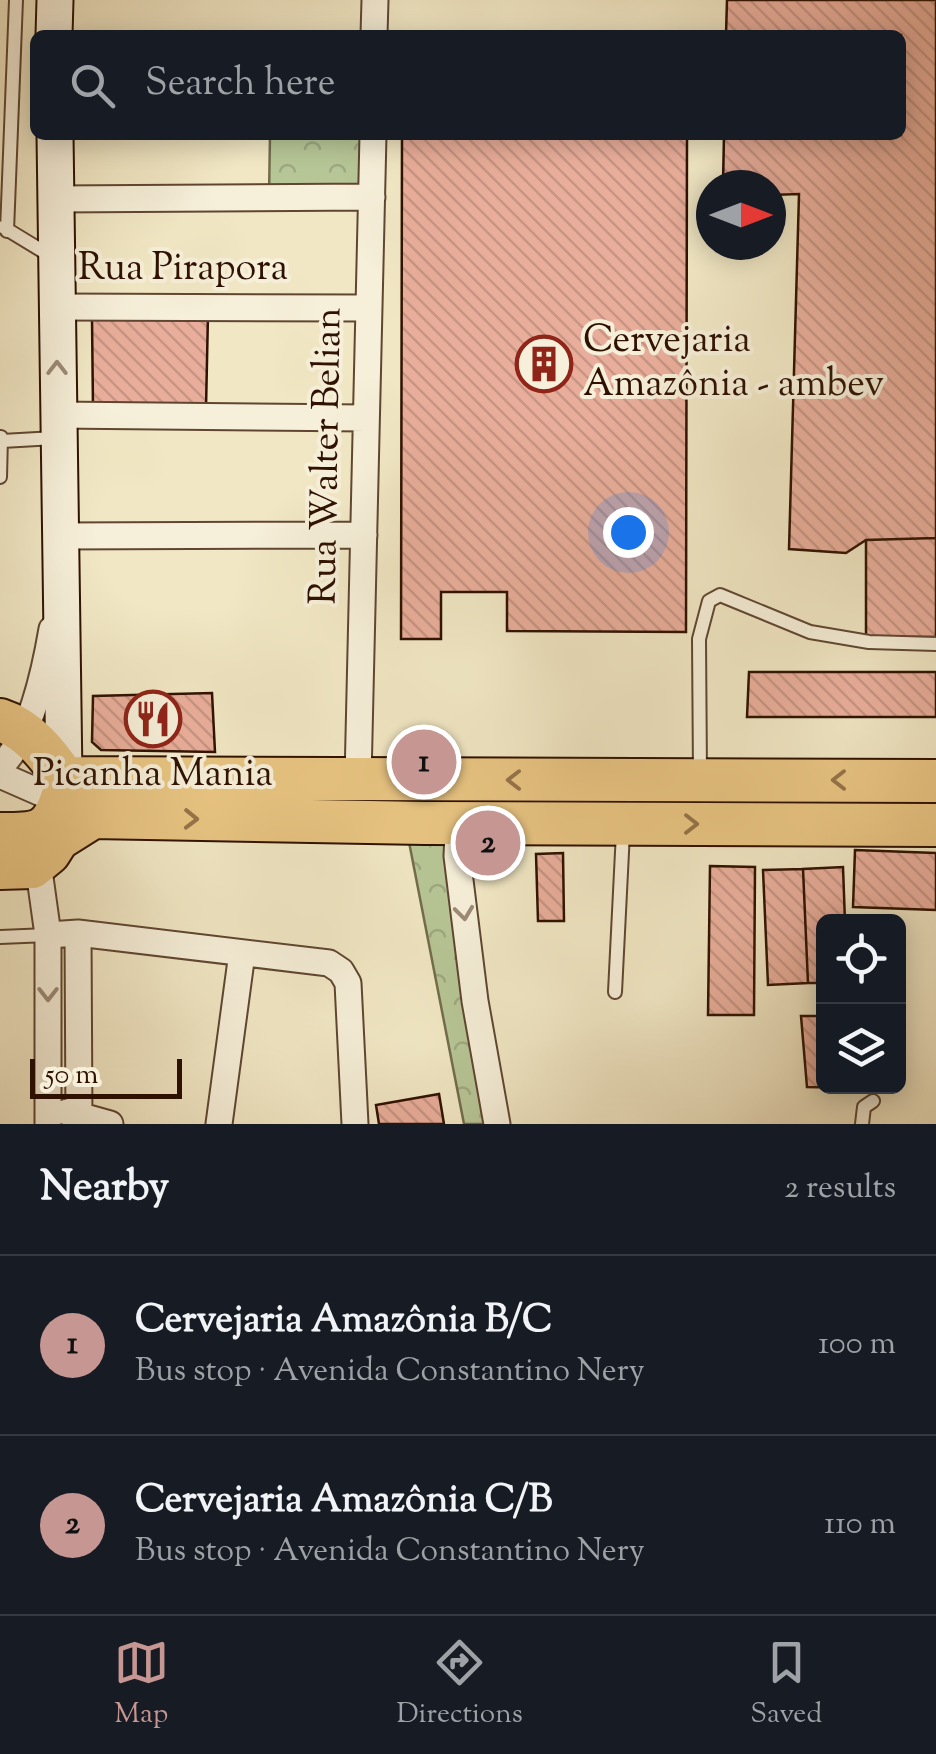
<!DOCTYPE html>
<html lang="en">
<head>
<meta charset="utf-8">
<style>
	body { margin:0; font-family:"Sorts Mill Goudy",serif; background:#242831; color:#f1f3f6 }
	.controls { position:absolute; right:30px; bottom:30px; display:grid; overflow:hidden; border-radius:15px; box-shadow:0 5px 25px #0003 }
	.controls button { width:90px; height:90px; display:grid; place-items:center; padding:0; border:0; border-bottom:2px solid #363941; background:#171b24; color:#f1f3f6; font:50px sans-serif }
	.compass { position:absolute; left:696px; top:170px; width:90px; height:90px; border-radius:50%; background:#171b24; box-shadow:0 5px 25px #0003; rotate:90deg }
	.scale { position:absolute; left:30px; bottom:25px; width:152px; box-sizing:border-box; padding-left:10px; border:5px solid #2f1100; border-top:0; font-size:28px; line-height:35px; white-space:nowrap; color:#2f1100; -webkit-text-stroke:8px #f6efd9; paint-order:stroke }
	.you { position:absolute; left:628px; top:532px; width:35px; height:35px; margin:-25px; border:8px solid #fff; border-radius:50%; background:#1a73e8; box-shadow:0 0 0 15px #1a73e833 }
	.badge { display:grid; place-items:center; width:65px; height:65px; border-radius:50%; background:#c59692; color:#111; font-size:32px; font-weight:700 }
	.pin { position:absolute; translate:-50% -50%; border:5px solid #fff; box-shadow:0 2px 10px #0006 }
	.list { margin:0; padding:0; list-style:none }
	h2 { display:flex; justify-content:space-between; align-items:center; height:130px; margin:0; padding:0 40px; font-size:42px }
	h2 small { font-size:32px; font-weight:400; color:#9ea1a6 }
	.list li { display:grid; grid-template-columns:65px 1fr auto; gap:30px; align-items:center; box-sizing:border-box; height:180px; padding:0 40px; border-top:2px solid #363941 }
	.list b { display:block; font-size:38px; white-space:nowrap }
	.list p { margin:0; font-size:32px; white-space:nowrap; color:#9ea1a6 }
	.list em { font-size:32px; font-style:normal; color:#9ea1a6 }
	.icon { flex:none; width:55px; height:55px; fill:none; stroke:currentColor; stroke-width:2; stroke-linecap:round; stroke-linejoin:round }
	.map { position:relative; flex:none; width:936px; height:1124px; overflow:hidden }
	.search { position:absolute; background:#171b24; box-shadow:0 5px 25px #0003; left:30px; right:30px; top:30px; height:110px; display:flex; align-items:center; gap:25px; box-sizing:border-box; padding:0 35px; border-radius:15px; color:#9ea1a6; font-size:38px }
	.sheet { height:490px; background:#171b24 }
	nav { display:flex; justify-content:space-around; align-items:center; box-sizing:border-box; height:140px; border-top:2px solid #363941; background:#171b24; font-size:28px; color:#9ea1a6 }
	nav a { display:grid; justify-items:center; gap:5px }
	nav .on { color:#c59692 }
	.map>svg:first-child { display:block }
</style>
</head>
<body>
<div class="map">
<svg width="936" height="1124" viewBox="0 0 936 1124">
	<defs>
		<pattern id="park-crowns" width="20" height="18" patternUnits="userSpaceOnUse" patternTransform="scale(2.5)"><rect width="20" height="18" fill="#b7c696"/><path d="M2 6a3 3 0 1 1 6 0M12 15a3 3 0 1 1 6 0" fill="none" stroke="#9ea980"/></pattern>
		<pattern id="building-back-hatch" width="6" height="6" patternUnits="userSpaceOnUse" patternTransform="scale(2.5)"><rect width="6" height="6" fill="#e9ae9b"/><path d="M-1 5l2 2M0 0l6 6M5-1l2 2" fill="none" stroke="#c89584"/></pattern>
	</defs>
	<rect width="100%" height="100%" fill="#f1e7c4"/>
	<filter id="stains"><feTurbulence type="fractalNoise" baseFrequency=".002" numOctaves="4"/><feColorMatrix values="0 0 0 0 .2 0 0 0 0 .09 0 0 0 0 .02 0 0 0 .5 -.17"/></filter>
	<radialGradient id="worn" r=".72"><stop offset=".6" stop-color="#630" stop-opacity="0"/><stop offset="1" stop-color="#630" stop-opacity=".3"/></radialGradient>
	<path fill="url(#park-crowns)" stroke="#736c4b" stroke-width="2.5" d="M270 135H380V192L269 197Z
		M409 842 449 843 492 1124H464Z"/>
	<path fill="url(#building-back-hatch)" stroke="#2f1100" stroke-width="2.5" d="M727 0H936V538L866 540 846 553 789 549 799 194 771 195V185H723L724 135H901V35H726Z
		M450 135H614V136Z
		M402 136H687L686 632 507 631V592H441V639H401Z
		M208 314 206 408H93L92 318Z
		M936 538V637H866V540Z
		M749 672H936V717H747Z
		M212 693 215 752 101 750 92 742 93 696Z
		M855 850 936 853V910L853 907Z
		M563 853 564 921H538L536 854Z
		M710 866 755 867 754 1015H708Z
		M843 867 845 922H824V983H808L803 869Z
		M803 869 808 983 768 985 763 870Z
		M801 1016H824V1086L850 1088 807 1087Z
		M439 1094 444 1124H379L376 1105Z"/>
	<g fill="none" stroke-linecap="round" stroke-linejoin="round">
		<g stroke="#604631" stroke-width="16">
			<path id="lane" d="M3 227 54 258
				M7 231 16 0
				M2 441 55 438
				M0 477 1 437
				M700 773 699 639 709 601 720 595 810 632 869 642 936 644
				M0 937 48 935
				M615 992 623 832
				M862 1124 864 1107 873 1101"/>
		</g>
		<g stroke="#604631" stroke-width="29">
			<path id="street" d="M374 35 375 0
				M56 199 372 197
				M57 307 368 308
				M57 415 366 418
				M60 536 364 535
				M0 767C31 738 45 670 52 629
				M0 775 73 807
				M358 779 373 135
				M473 824 458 834 457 856 475 1001 497 1124
				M38 863 48 935V1124
				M78 933 79 1124
				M48 935 78 933 329 963 341 971 348 983 355 1124
				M67 1112 110 1124
				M219 1124 242 953"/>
		</g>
		<g stroke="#2f1100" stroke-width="39">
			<path id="secondary" d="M54 35 55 0
				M55 135 64 778"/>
		</g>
		<g stroke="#2f1100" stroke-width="46">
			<path id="highway" d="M0 720C28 729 48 754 64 778
				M64 778 936 781
				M0 834C36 834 50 835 62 798
				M0 868 32 867 49 853 58 839 93 817 425 823 936 825"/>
		</g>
		<use href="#lane" stroke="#f6efd9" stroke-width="12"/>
		<use href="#street" stroke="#f6efd9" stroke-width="25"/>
		<use href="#secondary" stroke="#f6efd9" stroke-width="35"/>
		<use href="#highway" stroke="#e8c482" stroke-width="42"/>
	</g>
	<defs><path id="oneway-chevron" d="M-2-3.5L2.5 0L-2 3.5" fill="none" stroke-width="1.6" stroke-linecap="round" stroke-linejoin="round" transform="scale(2.5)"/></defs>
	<g stroke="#9c8b77">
		<use href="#oneway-chevron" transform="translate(57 368) rotate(-90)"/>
		<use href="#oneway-chevron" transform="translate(464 913) rotate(83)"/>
		<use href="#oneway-chevron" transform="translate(48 994) rotate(90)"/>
	</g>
	<g stroke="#957348">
		<use href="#oneway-chevron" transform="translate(514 780) rotate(-180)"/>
		<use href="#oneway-chevron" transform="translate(839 780) rotate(-180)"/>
		<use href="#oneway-chevron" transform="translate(191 819) rotate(1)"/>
		<use href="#oneway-chevron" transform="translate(691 824)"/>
	</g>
	<defs>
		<g id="building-ring" transform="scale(2.875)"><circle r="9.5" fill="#f6efd9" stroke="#8f2418" stroke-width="1.5"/><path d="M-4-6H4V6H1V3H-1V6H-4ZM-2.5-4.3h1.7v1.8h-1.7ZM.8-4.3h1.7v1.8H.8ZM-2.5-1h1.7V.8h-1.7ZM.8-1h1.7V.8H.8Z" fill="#8f2418"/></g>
		<g id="restaurant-ring" transform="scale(2.875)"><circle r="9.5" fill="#f6efd9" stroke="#8f2418" stroke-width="1.5"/><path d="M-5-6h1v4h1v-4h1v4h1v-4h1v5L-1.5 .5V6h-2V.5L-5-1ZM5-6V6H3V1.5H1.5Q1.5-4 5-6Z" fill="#8f2418"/></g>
	</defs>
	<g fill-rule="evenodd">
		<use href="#building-ring" x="544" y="364"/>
		<use href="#restaurant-ring" x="153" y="719"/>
	</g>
	<g text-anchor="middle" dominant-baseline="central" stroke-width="8" stroke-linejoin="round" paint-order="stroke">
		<g font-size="38" fill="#2f1100" stroke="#f6efd9">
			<text x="183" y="270">Rua Pirapora</text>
			<text transform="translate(328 456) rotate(-89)">Rua Walter Belian</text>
		</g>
		<g font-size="38" fill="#2f1100" stroke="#f6efd9" text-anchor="start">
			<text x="583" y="342">Cervejaria<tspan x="583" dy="44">Amazônia - ambev</tspan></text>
			<text x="153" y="776" text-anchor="middle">Picanha Mania</text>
		</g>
	</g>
	<rect width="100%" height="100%" filter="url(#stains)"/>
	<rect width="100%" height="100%" fill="url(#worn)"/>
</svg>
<div class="controls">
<button><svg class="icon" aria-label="locate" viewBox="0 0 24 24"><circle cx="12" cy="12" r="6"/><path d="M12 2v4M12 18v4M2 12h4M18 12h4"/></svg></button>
<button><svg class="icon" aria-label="layers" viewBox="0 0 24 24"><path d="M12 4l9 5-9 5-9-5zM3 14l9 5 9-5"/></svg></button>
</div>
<svg class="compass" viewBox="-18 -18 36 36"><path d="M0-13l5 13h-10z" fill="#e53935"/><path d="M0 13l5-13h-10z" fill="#9ea1a6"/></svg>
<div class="scale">50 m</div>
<div class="you"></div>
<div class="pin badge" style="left:424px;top:762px">1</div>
<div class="pin badge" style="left:488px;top:843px">2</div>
<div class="search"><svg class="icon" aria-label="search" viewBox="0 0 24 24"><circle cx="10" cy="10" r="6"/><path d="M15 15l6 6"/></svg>Search here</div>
</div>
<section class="sheet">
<h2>Nearby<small>2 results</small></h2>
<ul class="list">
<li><span class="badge">1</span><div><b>Cervejaria Amazônia B/C</b><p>Bus stop · Avenida Constantino Nery</p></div><em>100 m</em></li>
<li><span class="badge">2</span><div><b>Cervejaria Amazônia C/B</b><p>Bus stop · Avenida Constantino Nery</p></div><em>110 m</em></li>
</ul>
</section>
<nav>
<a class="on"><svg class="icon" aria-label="map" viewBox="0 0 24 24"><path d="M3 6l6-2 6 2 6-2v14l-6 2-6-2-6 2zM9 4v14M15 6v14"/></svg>Map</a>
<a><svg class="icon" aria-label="directions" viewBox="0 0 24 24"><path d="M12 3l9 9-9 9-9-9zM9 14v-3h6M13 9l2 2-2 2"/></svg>Directions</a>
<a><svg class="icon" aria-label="saved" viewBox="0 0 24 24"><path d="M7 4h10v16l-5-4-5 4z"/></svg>Saved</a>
</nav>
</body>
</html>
